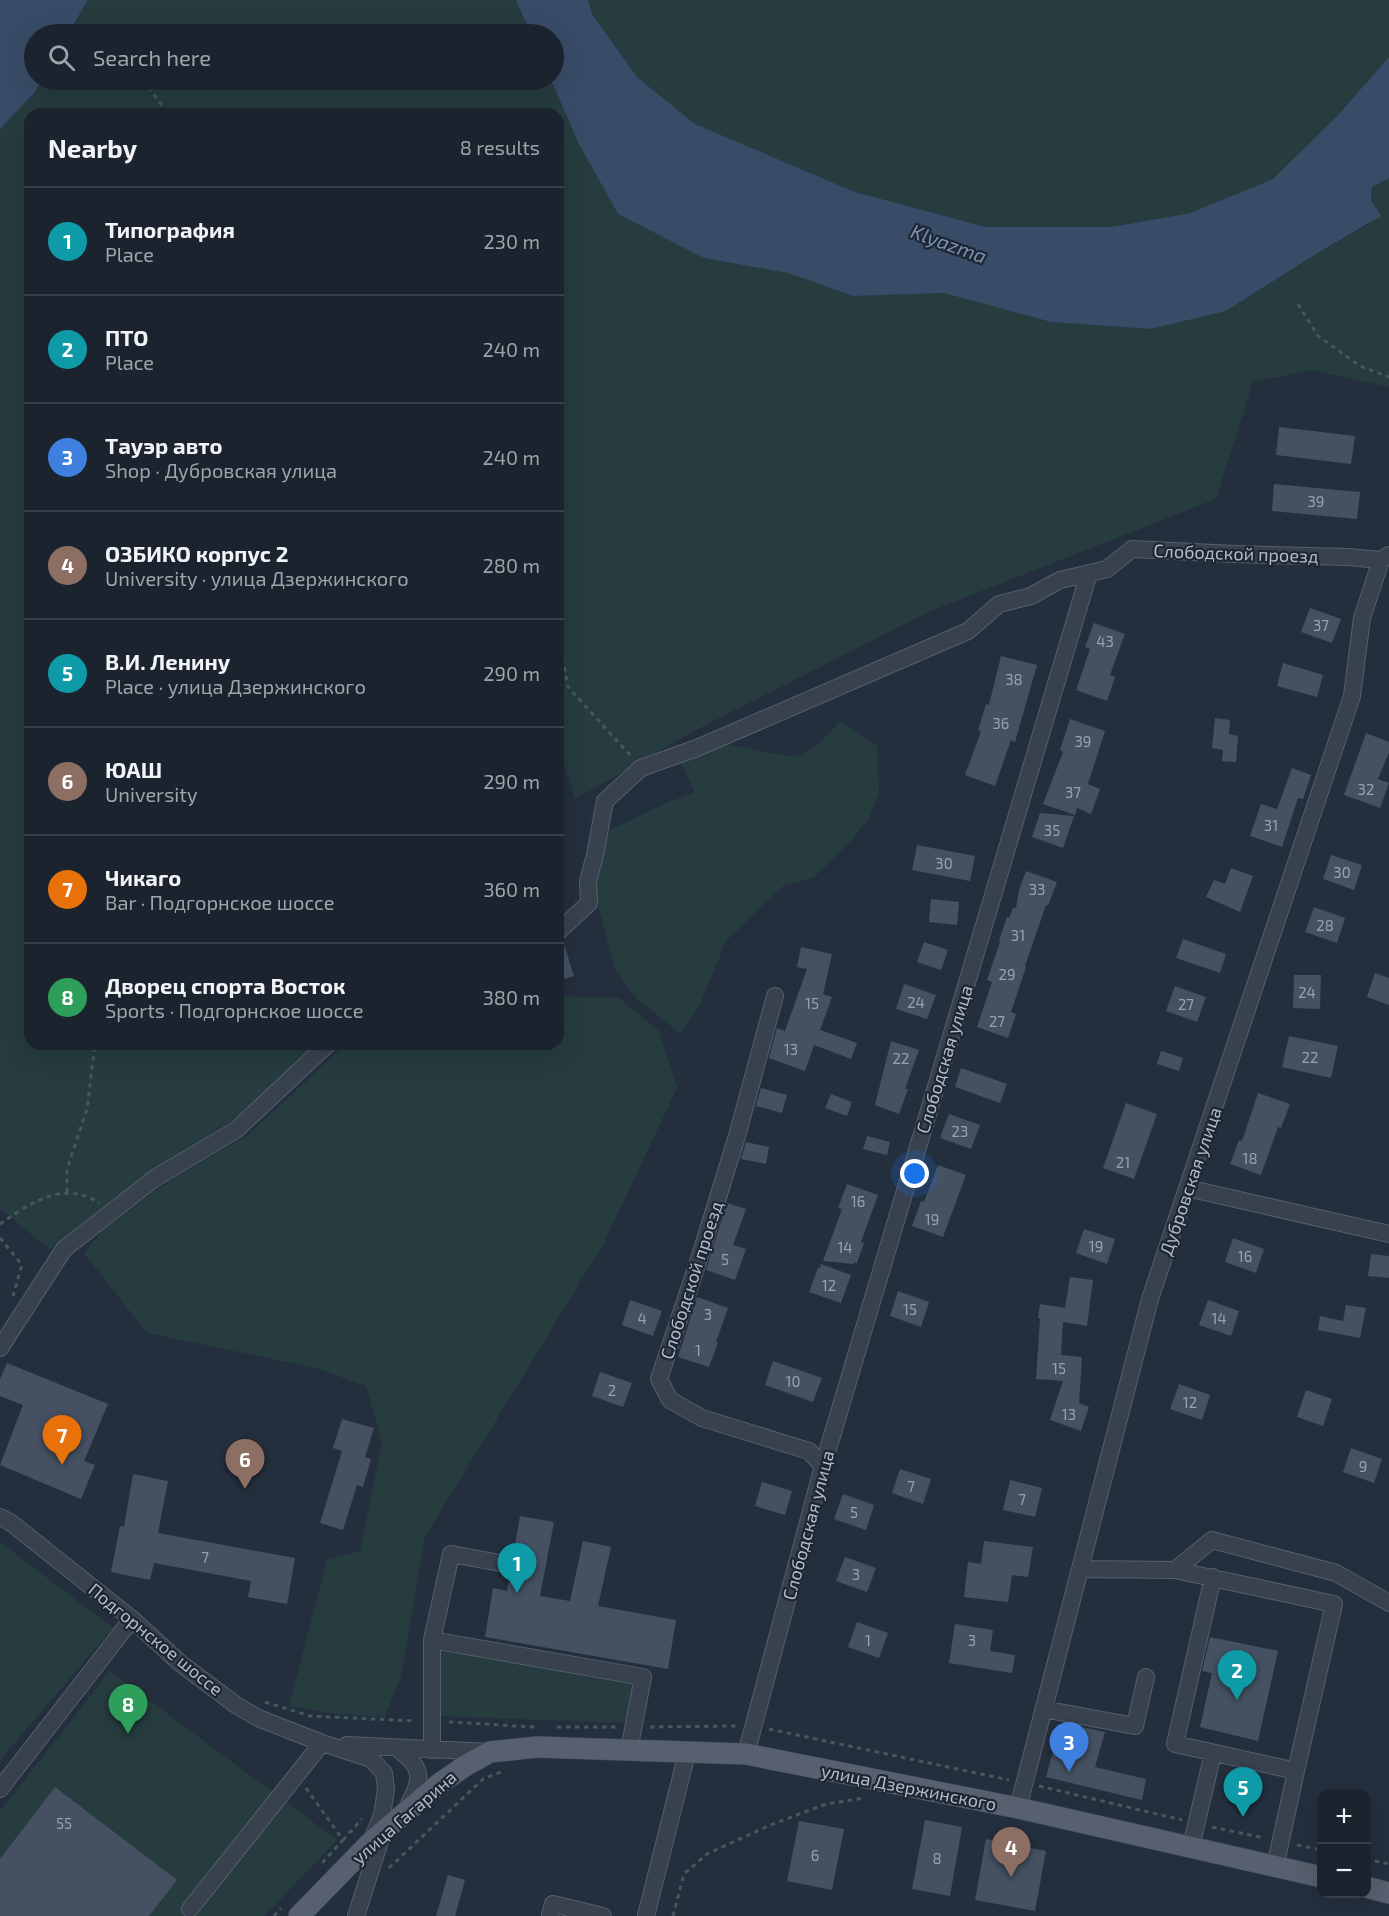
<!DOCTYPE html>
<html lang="en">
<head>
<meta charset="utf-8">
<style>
	body { margin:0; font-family:"Exo 2",sans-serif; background:#282f3a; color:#f1f3f6 }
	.controls { position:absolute; right:18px; bottom:18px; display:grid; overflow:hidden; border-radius:12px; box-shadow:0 6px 24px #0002 }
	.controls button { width:54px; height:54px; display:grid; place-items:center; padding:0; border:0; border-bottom:2px solid #39404a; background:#1b232e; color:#f1f3f6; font:30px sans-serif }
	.you { position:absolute; left:915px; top:1174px; width:21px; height:21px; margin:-15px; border:4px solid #fff; border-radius:50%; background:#1a73e8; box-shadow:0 0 0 9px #1a73e833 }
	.badge { display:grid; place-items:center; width:39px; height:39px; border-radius:50%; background:#0b8043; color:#fff; font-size:20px; font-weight:700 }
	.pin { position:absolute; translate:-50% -50px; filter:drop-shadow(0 2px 3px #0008) }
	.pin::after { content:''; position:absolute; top:32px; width:21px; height:18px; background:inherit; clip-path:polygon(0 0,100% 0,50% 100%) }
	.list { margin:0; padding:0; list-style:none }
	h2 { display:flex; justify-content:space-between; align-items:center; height:78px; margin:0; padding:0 24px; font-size:26px }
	h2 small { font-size:20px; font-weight:400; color:#a0a4aa }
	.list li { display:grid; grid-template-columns:39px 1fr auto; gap:18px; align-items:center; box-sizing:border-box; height:108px; padding:0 24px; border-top:2px solid #39404a }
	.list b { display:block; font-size:22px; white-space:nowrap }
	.list p { margin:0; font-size:20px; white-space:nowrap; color:#a0a4aa }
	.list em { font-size:20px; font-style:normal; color:#a0a4aa }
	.icon { flex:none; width:33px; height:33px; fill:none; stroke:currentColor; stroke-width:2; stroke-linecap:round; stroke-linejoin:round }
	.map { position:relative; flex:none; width:1389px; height:1916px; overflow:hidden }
	.search { position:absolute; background:#1b232e; box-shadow:0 6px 24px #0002; left:24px; top:24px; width:540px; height:66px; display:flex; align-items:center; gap:15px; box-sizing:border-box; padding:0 21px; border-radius:33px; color:#a0a4aa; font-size:22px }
	.panel { position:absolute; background:#1b232e; box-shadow:0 6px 24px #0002; left:24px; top:108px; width:540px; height:942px; border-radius:18px }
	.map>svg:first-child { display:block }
</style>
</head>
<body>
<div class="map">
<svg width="1389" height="1916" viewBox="0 0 1389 1916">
	<rect width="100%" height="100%" fill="#242f3e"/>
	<path fill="#263c3f" d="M88 0H516L531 34H68Z
		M588 0H1389V57L1338 115 1274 179 1190 213 1111 227H986L855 192 695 124 638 78 592 14Z
		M42 80H551L578 142 704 258 788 273 853 296 944 293 1051 322 1151 329 1226 311 1316 254 1369 224 1372 187 1389 178V387L1312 370 1253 382 1216 499 931 611 694 731 575 799 563 760 558 763V114H30V1044H318L244 1113 150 1172 91 1216 50 1250 0 1208V129L35 92Z
		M840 721 877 745 879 794 869 818 851 841 814 877 783 886 726 941 699 1007 680 1033 637 999 616 972 597 902 594 838 668 802 695 793 681 763 714 741 764 752 799 757 821 741Z
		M558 996 619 998 659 1031 677 1088 604 1243 425 1537 401 1676 385 1717 336 1714 289 1706 327 1560 360 1551 382 1442 366 1386 316 1368 147 1333 84 1253 102 1231 165 1183 248 1135 346 1044H558Z
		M0 1542 113 1628 0 1760Z
		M436 1647 637 1682 628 1723 435 1716Z
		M110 1671 337 1840 264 1916H0V1811Z"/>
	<path fill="#394c67" d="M0 0H88L68 34H34V80H42L35 92 0 129Z
		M516 0H588L592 14 638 78 695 124 855 192 986 227H1111L1190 213 1273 179 1338 115 1389 57V178L1372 187 1371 200 1381 216 1316 254 1226 311 1151 329 1051 322 944 293 853 296 788 273 704 258 618 214 578 142 551 80H554V34H531Z"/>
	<path fill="#455162" d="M1279 427 1355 436 1351 464 1276 455Z
		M1274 484 1360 492 1357 519 1272 511Z
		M1310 608 1341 619 1332 643 1301 632Z
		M1094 623 1125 634 1110 675 1115 677 1107 701 1076 690 1090 649 1085 647Z
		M1001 656 1037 665 1015 742 1011 740 995 786 965 775 981 731 978 730 986 704 989 705Z
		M1283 663 1323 675 1317 697 1277 686Z
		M1215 718 1230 720 1229 734 1238 736 1236 762 1222 761 1223 750 1212 748Z
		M1070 719 1105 731 1088 784 1100 789 1091 814 1077 808 1075 815 1043 804 1063 752 1060 750Z
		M1366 733 1389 742V752L1378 779 1389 783 1380 808 1344 795Z
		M1292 768 1311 775 1303 799 1298 798 1282 847 1250 836 1261 804 1277 809Z
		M1040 813 1074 816 1063 848 1032 837Z
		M917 845 975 856 970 881 912 870Z
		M1331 855 1362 865 1354 890 1323 879Z
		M1231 868 1253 876 1240 912 1206 897 1214 880 1225 884Z
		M1026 871 1057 882 1048 906 1046 905 1025 966 1026 967 1011 1012 1016 1014 1008 1038 977 1027 992 982 987 980 1000 942 999 941 1007 917 1009 918 1013 908H1016L1019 890Z
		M931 899 959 902 957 925 929 922Z
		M1314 907 1345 918 1337 943 1305 932Z
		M1183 939 1226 954 1220 973 1176 958Z
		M563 941 574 976 558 981V942Z
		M924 942 948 950 941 970 917 962Z
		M801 947 832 954 823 994 832 997 820 1030 857 1043 851 1059 814 1045 805 1071 769 1058 777 1028 785 1031 807 969 797 967Z
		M1375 973 1389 978V1005L1367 997Z
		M1294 975H1321L1320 1009 1293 1008Z
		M904 984 936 995 927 1019 896 1009Z
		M1175 986 1206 997 1197 1022 1166 1011Z
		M1289 1036 1338 1046 1331 1078 1282 1067Z
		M891 1041 919 1050 905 1089H908L899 1114 875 1105Z
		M1161 1051 1183 1058 1179 1071 1157 1064Z
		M961 1068 1007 1084 1000 1103 955 1087Z
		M761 1088 787 1095 782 1113 756 1106Z
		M1258 1093 1290 1104 1281 1128 1278 1127 1261 1175 1230 1164 1239 1140 1242 1141Z
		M831 1094 852 1102 847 1116 825 1108Z
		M1126 1103 1157 1114 1134 1179 1103 1168Z
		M949 1114 980 1125 971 1149 940 1138Z
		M867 1136 890 1142 887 1155 863 1149Z
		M746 1142 769 1147 766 1164 741 1159Z
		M938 1165 966 1175 943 1237 912 1226 921 1201 924 1202Z
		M847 1184 878 1195 861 1242 864 1243 857 1263 855 1262 854 1264 823 1261 842 1209 838 1208Z
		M727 1203 746 1209 733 1245 746 1249 735 1280 706 1270Z
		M1084 1229 1115 1239 1107 1264 1076 1253Z
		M1233 1238 1264 1249 1256 1273 1225 1262Z
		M1371 1254 1389 1256V1278L1368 1276Z
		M821 1264 851 1275 841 1303 809 1292 818 1268H820Z
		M1070 1277 1093 1280 1087 1326 1063 1322 1061 1355 1082 1357 1079 1403 1089 1407 1081 1431 1050 1420 1063 1381 1036 1379 1040 1319 1038 1318 1040 1304 1065 1308Z
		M898 1291 929 1302 921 1327 890 1316Z
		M697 1297 728 1308 716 1342 718 1343 709 1367 678 1357Z
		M630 1300 662 1311 653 1336 622 1325Z
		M1208 1300 1239 1311 1231 1336 1199 1325Z
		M1346 1305 1366 1308 1360 1338 1318 1330 1320 1316 1343 1321Z
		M773 1361 822 1378 813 1402 765 1385Z
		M7 1363 108 1404 84 1461 95 1465 81 1499 0 1465 23 1405 0 1396V1379Z
		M600 1372 632 1383 623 1407 592 1396Z
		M1179 1384 1210 1395 1202 1420 1170 1409Z
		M1306 1390 1332 1399 1323 1426 1297 1417Z
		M342 1419 374 1428 365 1457 371 1459 363 1487 357 1485 343 1530 320 1523 342 1451 333 1448Z
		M1351 1448 1382 1459 1374 1483 1343 1472Z
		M900 1469 931 1479 923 1504 892 1493Z
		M133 1474 168 1481 158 1533 295 1558 287 1604 248 1597 251 1581 154 1563 150 1580 111 1572 120 1526 124 1527Z
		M1010 1480 1042 1488 1035 1517 1003 1510Z
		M762 1482 792 1491 785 1515 755 1506Z
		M843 1494 874 1505 866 1530 834 1519Z
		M520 1516 554 1522 540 1596 570 1601 583 1541 611 1547 598 1606 676 1620 668 1669 485 1637 493 1588 507 1591Z
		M984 1541 1033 1547 1028 1577 1012 1575 1008 1602 964 1597 968 1562 981 1564Z
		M845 1557 876 1568 867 1592 836 1581Z
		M857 1622 888 1633 879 1658 848 1647Z
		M955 1624 993 1630 990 1651 1015 1655 1012 1673 949 1663Z
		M1210 1637 1278 1651 1258 1741 1200 1727 1212 1673 1202 1671Z
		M1067 1724 1105 1732 1095 1767 1146 1779 1142 1800 1046 1777 1059 1729 1065 1730Z
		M55 1787 177 1880 149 1916H0V1859Z
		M925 1820 962 1827 950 1896 912 1889Z
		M799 1821 844 1829 832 1890 787 1881Z
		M986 1839 1046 1851 1035 1911 975 1900Z
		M448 1875 465 1880 455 1916H436Z"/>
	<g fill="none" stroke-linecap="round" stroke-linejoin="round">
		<g stroke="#565f6c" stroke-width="18">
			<path id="minor" d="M558 932 589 903 588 881 595 855 605 801 641 768 697 748 968 631 999 604 1031 596 1060 580 1107 569 1132 549 1235 554 1348 557 1381 560 1389 555
				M775 996 737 1136 699 1259 659 1379 670 1400 702 1418 809 1451 823 1466
				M1187 1188 1389 1234
				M0 1348 64 1249 155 1178 236 1130 328 1044
				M0 1517 10 1522 132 1619 180 1663 236 1705 258 1718 322 1743 371 1759 384 1773 386 1789 382 1815 372 1840
				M1080 1569 1175 1570 1212 1540 1336 1573 1389 1603
				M1175 1570 1334 1604 1296 1771 1175 1744 1213 1577
				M432 1640 451 1554 500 1563
				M1043 1709 1135 1726 1146 1677
				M347 1745 490 1752
				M398 1749C426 1770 421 1780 407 1808
				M432 1750V1640L643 1677 629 1750
				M746 1754 823 1466 1089 573
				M0 1789 132 1619
				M1018 1808 1150 1299 1352 696 1362 618 1381 560
				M1191 1847 1213 1753
				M1275 1867 1296 1771
				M190 1909 322 1743
				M356 1916 383 1832
				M550 1916 553 1904 603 1916
				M646 1916 687 1753"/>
		</g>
		<g stroke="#414a57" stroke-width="22">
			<path id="major" d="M1366 1887 1389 1893
				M299 1916 372 1841 439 1784 465 1766 490 1752 537 1747 746 1754 1018 1808 1322 1877"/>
		</g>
		<path stroke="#44595c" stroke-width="3" stroke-dasharray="4.5 4.5" stroke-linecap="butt" d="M143 80 168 114
			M1298 304 1318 336 1360 366 1389 377
			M558 641 560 644 568 687 630 755
			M67 1192V1169L87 1109 95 1044
			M0 1224C29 1204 64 1179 99 1203
			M0 1238 22 1265 13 1296
			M265 1702 310 1716 415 1721
			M449 1722 535 1727
			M557 1727H616
			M650 1727 736 1726
			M769 1729 1009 1780
			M1039 1786 1182 1820
			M306 1788 343 1840 322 1863
			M1212 1827 1264 1838
			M343 1840 362 1819
			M1297 1845 1322 1850
			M1366 1859 1389 1864
			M389 1868 483 1779 504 1771
			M1338 1894 1349 1896
			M274 1916 281 1908
			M673 1916 684 1874 707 1854 768 1826 826 1804 864 1798"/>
		<use href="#minor" stroke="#38414e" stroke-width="16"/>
		<use href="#major" stroke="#56606e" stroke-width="21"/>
	</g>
	<g text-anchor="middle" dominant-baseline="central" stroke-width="4.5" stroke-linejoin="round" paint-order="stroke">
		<g font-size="15" fill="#98a1af">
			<text x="1316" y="501">39</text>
			<text x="1321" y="625">37</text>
			<text x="1105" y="641">43</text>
			<text x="1014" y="679">38</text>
			<text x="1001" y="723">36</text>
			<text x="1083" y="741">39</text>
			<text x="1366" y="789">32</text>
			<text x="1073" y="792">37</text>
			<text x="1271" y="825">31</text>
			<text x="1052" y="830">35</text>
			<text x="944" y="863">30</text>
			<text x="1342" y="872">30</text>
			<text x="1037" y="889">33</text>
			<text x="1325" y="925">28</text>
			<text x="1018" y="935">31</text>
			<text x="1007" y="974">29</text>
			<text x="1307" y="992">24</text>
			<text x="916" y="1002">24</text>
			<text x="812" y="1003">15</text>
			<text x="1186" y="1004">27</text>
			<text x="997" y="1021">27</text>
			<text x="791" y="1049">13</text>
			<text x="1310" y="1057">22</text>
			<text x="901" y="1058">22</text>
			<text x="960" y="1131">23</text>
			<text x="1250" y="1158">18</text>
			<text x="1123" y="1162">21</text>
			<text x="858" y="1201">16</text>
			<text x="932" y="1219">19</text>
			<text x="1096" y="1246">19</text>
			<text x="845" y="1247">14</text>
			<text x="1245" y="1256">16</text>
			<text x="725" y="1259">5</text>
			<text x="829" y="1285">12</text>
			<text x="910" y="1309">15</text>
			<text x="708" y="1314">3</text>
			<text x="642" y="1318">4</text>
			<text x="1219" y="1318">14</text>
			<text x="698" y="1350">1</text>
			<text x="1059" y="1368">15</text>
			<text x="793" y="1381">10</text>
			<text x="612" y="1390">2</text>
			<text x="1190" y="1402">12</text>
			<text x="1069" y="1414">13</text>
			<text x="1363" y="1466">9</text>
			<text x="911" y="1486">7</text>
			<text x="1022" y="1499">7</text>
			<text x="854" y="1512">5</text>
			<text x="205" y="1557">7</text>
			<text x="856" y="1574">3</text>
			<text x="868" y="1640">1</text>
			<text x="972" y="1640">3</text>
			<text x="64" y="1823">55</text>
			<text x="815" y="1855">6</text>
			<text x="937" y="1858">8</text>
		</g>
		<g font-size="18" fill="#b4bcc9" stroke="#1d2633">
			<text transform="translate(1236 553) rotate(2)">Слободской проезд</text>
			<text transform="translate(944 1059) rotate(-73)">Слободская улица</text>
			<text transform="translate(1190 1181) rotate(-71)">Дубровская улица</text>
			<text transform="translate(691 1280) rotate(-72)">Слободской проезд</text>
			<text transform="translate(808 1525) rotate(-75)">Слободская улица</text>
			<text transform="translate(156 1639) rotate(39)">Подгорнское шоссе</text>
			<text transform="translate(909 1787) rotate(11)">улица Дзержинского</text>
			<text transform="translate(404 1817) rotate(-41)">улица Гагарина</text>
		</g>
		<g font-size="20" font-style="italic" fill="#7c92b1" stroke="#1d2633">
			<text transform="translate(949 243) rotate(20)">Klyazma</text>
		</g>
	</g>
</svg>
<div class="controls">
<button>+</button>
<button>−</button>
</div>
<div class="you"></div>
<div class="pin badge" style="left:517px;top:1593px;background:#0f9aa8">1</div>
<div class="pin badge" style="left:1237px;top:1700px;background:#0f9aa8">2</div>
<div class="pin badge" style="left:1069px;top:1772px;background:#3f7fe0">3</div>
<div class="pin badge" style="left:1011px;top:1877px;background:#8d6e63">4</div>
<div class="pin badge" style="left:1243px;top:1817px;background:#0f9aa8">5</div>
<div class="pin badge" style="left:245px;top:1489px;background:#8d6e63">6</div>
<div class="pin badge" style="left:62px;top:1465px;background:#e8710a">7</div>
<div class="pin badge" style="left:128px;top:1734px;background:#2e9e5b">8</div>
<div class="search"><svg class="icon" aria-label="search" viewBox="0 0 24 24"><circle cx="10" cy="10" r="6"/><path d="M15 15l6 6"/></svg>Search here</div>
<section class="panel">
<h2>Nearby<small>8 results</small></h2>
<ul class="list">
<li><span class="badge" style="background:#0f9aa8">1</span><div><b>Типография</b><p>Place</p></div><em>230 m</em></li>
<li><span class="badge" style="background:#0f9aa8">2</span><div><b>ПТО</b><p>Place</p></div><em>240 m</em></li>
<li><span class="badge" style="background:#3f7fe0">3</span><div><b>Тауэр авто</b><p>Shop · Дубровская улица</p></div><em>240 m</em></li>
<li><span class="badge" style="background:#8d6e63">4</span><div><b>ОЗБИКО корпус 2</b><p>University · улица Дзержинского</p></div><em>280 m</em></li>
<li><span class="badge" style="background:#0f9aa8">5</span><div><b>В.И. Ленину</b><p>Place · улица Дзержинского</p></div><em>290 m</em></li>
<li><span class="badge" style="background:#8d6e63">6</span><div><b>ЮАШ</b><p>University</p></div><em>290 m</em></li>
<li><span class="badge" style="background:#e8710a">7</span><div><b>Чикаго</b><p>Bar · Подгорнское шоссе</p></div><em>360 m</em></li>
<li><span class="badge" style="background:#2e9e5b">8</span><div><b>Дворец спорта Восток</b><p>Sports · Подгорнское шоссе</p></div><em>380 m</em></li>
</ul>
</section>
</div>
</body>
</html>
